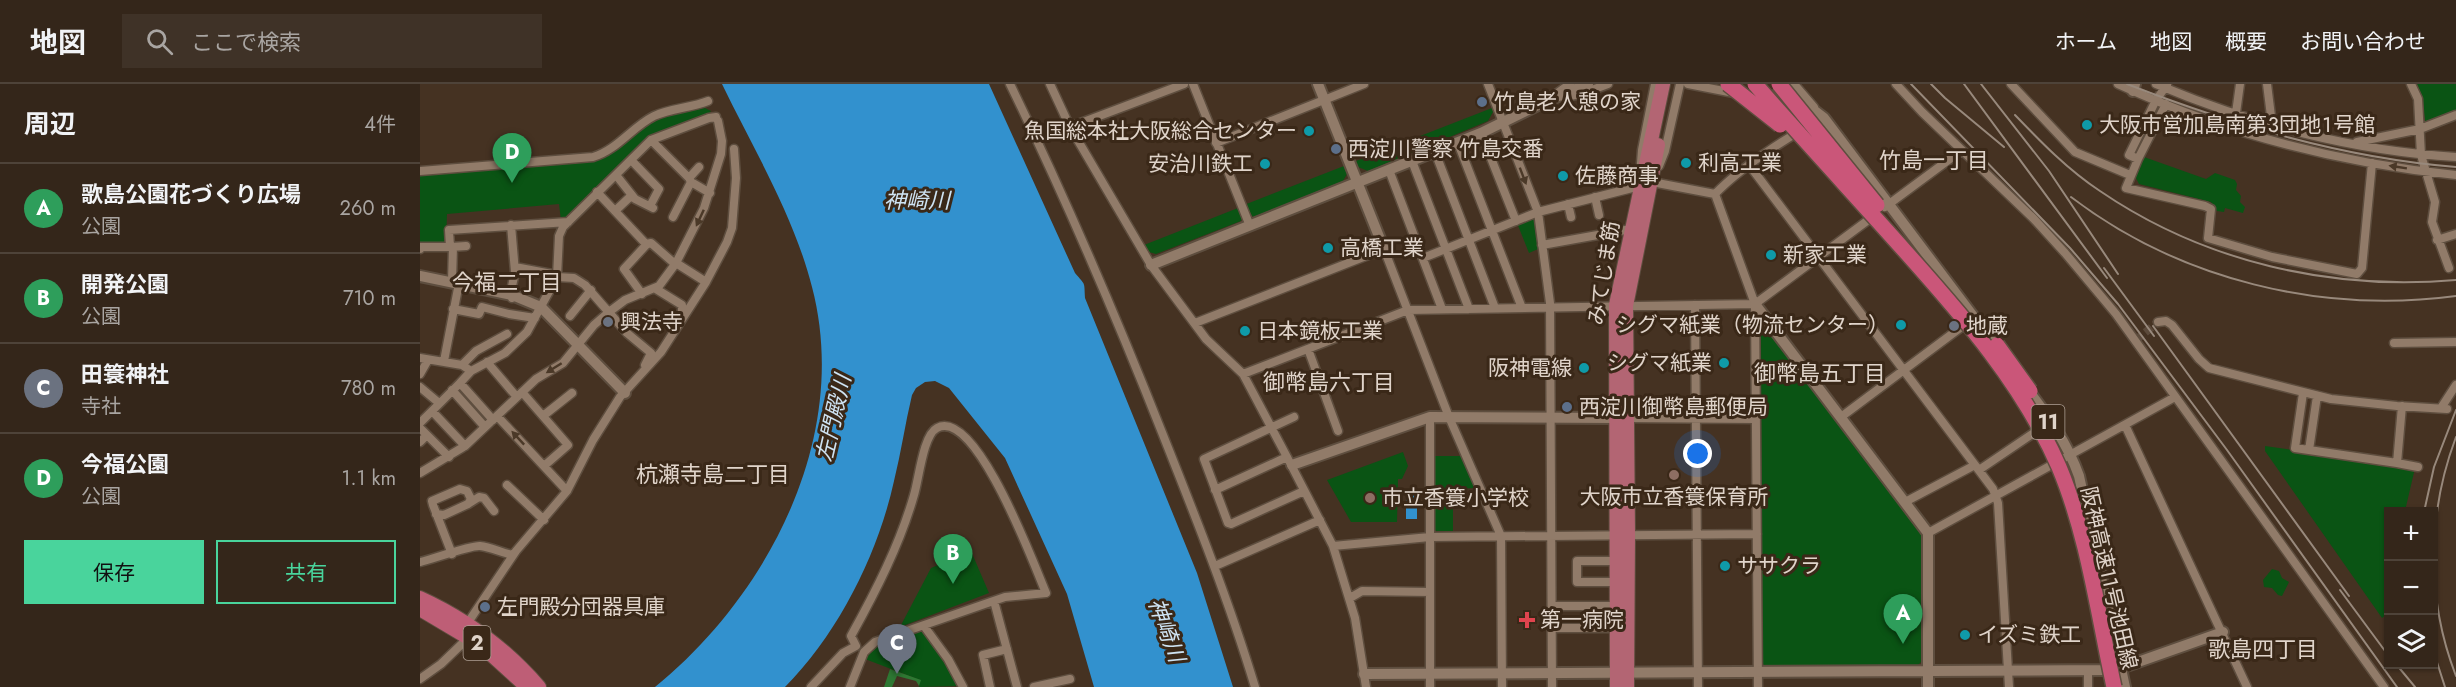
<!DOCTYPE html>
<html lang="ja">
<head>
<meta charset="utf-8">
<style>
	body { margin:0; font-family:Jost,"Noto Sans JP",sans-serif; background:#3f3227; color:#f1f3f6 }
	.controls { position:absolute; right:18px; bottom:18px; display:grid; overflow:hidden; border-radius:0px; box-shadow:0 2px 4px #0004 }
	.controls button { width:54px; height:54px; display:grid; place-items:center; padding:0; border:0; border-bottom:2px solid #4e4339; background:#34261a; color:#f1f3f6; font:30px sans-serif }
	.you { position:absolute; left:1278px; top:370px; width:21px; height:21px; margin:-15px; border:4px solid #fff; border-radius:50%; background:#1a73e8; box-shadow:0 0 0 9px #1a73e833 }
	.badge { display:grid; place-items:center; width:39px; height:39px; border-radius:50%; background:#49d49c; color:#fff; font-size:20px; font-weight:700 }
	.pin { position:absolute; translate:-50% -50px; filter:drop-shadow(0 2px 3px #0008) }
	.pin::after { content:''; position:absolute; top:32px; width:21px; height:18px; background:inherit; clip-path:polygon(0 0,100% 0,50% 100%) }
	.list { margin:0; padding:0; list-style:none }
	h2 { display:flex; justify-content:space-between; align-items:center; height:78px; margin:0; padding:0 24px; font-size:26px }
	h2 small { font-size:20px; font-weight:400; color:#a9a5a2 }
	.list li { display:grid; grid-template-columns:39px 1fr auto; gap:18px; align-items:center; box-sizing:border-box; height:90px; padding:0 24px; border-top:2px solid #4e4339 }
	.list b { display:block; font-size:22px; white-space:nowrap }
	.list p { margin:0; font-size:20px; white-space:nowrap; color:#a9a5a2 }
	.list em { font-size:20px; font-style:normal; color:#a9a5a2 }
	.actions { display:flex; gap:12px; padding:18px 24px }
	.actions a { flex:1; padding:14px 0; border:2px solid #49d49c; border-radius:0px; text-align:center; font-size:21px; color:#49d49c }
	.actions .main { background:#49d49c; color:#111 }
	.icon { flex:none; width:33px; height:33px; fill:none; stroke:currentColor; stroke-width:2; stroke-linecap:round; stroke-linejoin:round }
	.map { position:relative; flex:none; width:2036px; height:603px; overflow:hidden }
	header { display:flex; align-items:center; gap:36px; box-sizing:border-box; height:84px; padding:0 30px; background:#34261a; border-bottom:2px solid #4e4339 }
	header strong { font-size:28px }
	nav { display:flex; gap:33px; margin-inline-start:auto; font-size:21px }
	.search { width:420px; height:54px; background:#3f3227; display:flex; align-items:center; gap:15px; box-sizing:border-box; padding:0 21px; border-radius:0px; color:#a9a5a2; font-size:22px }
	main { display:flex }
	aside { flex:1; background:#34261a }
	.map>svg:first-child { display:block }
</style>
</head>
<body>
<header>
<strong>地図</strong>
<div class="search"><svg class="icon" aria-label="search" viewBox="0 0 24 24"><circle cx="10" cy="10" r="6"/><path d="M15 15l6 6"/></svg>ここで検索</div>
<nav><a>ホーム</a><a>地図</a><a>概要</a><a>お問い合わせ</a></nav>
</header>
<main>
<aside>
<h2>周辺<small>4件</small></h2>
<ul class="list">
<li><span class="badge" style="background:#2e9e5b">A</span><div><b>歌島公園花づくり広場</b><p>公園</p></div><em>260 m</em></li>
<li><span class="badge" style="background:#2e9e5b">B</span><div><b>開発公園</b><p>公園</p></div><em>710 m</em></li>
<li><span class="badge" style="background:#6b7280">C</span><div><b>田簑神社</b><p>寺社</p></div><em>780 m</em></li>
<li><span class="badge" style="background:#2e9e5b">D</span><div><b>今福公園</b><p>公園</p></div><em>1.1 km</em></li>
</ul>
<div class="actions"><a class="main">保存</a><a>共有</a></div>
</aside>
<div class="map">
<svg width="2036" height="603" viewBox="0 0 2036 603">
	<rect width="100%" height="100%" fill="#453222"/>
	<path fill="#0a5414" d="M1997 0H2036V27L2007 39 2005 37 2002 12Z
		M285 24 291 27 288 31 245 47 145 136H141L139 120 27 130 26 158 0 161V91L173 77C193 71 205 54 222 42 241 30 264 28 285 24Z
		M1072 24 1073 28 1068 37 948 87 938 83 936 77Z
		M1724 73 1786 95 1795 89 1815 96 1817 100 1816 106 1821 112 1820 118 1825 123 1823 129 1805 124 1804 128 1797 127 1791 118 1719 100 1715 92Z
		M924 82 927 90 923 97 833 133 824 121Z
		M818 124 822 134 821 137 736 170 729 168 724 161Z
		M1112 133 1114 135 1118 165 1109 169 1097 139Z
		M1345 242 1502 451V577L1497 582H1345L1342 579 1341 244Z
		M1845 362 1995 384 1985 427 1968 428V529L1962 534 1845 367Z
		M983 368 988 382 982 395H978L977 438H931L907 396Z
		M1014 372H1043L1056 404 1033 405V447H1016L1013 444Z
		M551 467 569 509 480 543 511 484Z
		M1852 485 1859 487 1862 494 1869 498 1862 512 1858 511 1852 504 1844 503 1843 496Z
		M500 547 504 548 526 578 539 602 499 603 500 596 445 575 456 563Z"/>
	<path fill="#2e7833" d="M470 585 501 596 499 602 496 597 477 592 472 603H464Z"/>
	<path fill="#3291ce" d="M302 0H569L655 189C666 202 664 197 665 214L777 489 813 603H674L647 510 585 374 529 304 515 297 505 298 496 304 492 311C485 340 481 369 474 397 458 470 418 550 365 603H235C349 510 431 352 392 203 374 132 334 66 302 0Z
		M986 408H997V435H986Z"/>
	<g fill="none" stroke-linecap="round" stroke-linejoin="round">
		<path stroke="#5c4a3b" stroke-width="8" stroke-dasharray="8 4" stroke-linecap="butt" d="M1716 256 1738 238"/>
		<g stroke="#5e4e3f" stroke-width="11">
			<path id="minor" d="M590 0C646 115 696 232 743 351 776 434 809 517 835 603
				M630 0 650 43 731 181 786 255 823 290 867 373 913 462 935 534 946 603
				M773 0 830 142
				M1068 0 1118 128 1130 219 1132 603
				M1268 0 1314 9
				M1374 0 1394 23
				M1476 0 1502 28 1613 134 1645 169 1696 230 1964 603
				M1591 0 1655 68 1710 91
				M1698 0C1804 49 1919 79 2036 91
				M1736 0C1830 40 1934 67 2036 73
				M1847 0 1852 40
				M1991 0 1998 15 2001 71 2015 118 2012 138 2029 184
				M1136 10 1150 0
				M1144 13 1161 10 1188 0
				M1746 20 1718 75 1706 104 1785 122 1791 125 1788 154 1852 173 1937 190 1942 184 1952 79
				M1816 29 1820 0
				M650 43 764 0
				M1061 49 1096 137
				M231 56 269 94 271 98 290 109
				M1937 58 2000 45 2036 31
				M796 59 944 0
				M1038 59 1102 224
				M1015 68 1075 224
				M1718 75 1709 71 1736 16 1747 1
				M212 77 239 105 230 122
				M992 77 1049 225
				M1221 79 1222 66 1235 0
				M1239 82 1245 67 1260 0
				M1330 82 1573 405 1578 419 1589 603
				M969 86 1022 225
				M0 87 173 73C197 66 212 43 234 32 251 24 271 24 288 17
				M196 91 215 115 233 124
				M269 94 279 83
				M1234 94 1232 98 1295 110
				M177 108 226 160 231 159 255 180
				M1295 110 1335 220 1338 603
				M1295 110C1321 83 1370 51 1404 34
				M1175 113 1179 131
				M1148 120 1151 133
				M1465 123 1542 66
				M195 127 212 111
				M253 133 271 98
				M91 141 95 188 91 207 92 214
				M2017 156 2036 150
				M1122 161 1211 145
				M31 163 46 162
				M0 165V163H30L29 146 148 138
				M1003 174 1118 128 1220 102V98
				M256 179 286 198
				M95 183 137 191
				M137 193 154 194 165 201 207 249 231 269 225 281
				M32 197 33 163
				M236 205 262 221V234
				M222 210 204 185 227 160
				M1275 221 1278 603
				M33 225 59 230 62 223 89 230 115 234
				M150 232 171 206
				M1738 238 1746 237 1752 241 1779 275 1789 284 1911 315 1977 322 2027 325
				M775 239 964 165 1029 333 1081 452 1082 603
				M1974 259 2036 258
				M888 265 918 347
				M0 274 42 281 51 287 40 299 73 336
				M24 277 39 199
				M67 278 96 312
				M42 281 56 267 87 250
				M51 287 85 269 107 248 137 193 139 152 143 143 231 56 289 34 296 33
				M0 290 8 276
				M823 290 988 226 1335 220 1455 131
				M40 299 12 327 45 362
				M0 303 19 319
				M32 306 65 343
				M102 308 148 361 124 382
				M1883 309 1875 364 1889 366 1897 312
				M1982 322 1977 379 1998 383
				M2021 324 2036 301
				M123 332 152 309
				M78 333 147 407
				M874 333 784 375 808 439 811 440 884 407
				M1421 333 1548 238
				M1206 334 1336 335
				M0 339 12 327
				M1705 341 1827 603
				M0 344 29 373
				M0 358 7 351
				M1889 366 1977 379
				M1559 386 1621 344
				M0 389 45 362 116 295 143 279 174 241 189 228 205 216 239 202 256 179 284 124 301 70 302 57 298 37
				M87 401 124 436
				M795 406 867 373
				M1485 418 1555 381
				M48 420 59 413 64 414 74 427
				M16 430 24 431 48 420 51 415 47 407 40 405 12 417 13 421 32 470
				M1508 449 1755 313
				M913 462 1010 453 1337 450
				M0 478C13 475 51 461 60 462 71 463 82 469 93 471
				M795 482 900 436
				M1198 498H1157V477H1198
				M930 514 942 507 1010 508
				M574 517 597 603
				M1132 522H1197
				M47 540 96 467 147 407 173 356 200 313 241 268 286 198 307 158 312 144 316 94 314 65
				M504 542 528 575 543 603
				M1132 544H1197
				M1668 587V603
				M0 595 21 580 49 553
				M391 603 423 569 436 562 431 552C456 507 480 460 494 411 499 395 503 351 517 344 556 323 614 481 626 509L585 513 455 558 444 568 430 603
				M570 603 563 571 587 565
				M614 603 650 595
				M1010 603V333"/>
		</g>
		<g stroke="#5e4e3f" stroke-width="14">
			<path id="tertiary" d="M898 0 964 165
				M1713 7 1715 0
				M1370 8 1404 34 1580 268
				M731 181 1061 49 1126 17 1168 0
				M0 192 92 211 121 223 205 309
				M1335 220 1508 449V603
				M1605 302C1627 331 1647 358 1659 392L1705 603
				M872 381 1010 333 1195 334
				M944 590 1689 586 1701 584 1803 548"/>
		</g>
		<g stroke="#5e4e3f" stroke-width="16">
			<path id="primary" d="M1197 603 1196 221 1243 0
				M1207 603 1208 451 1206 222 1238 61"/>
		</g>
		<g stroke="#5e4e3f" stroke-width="16">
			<path id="trunk" d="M0 514C46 535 86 565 119 603
				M0 525 62 562 107 603"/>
		</g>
		<use href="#minor" stroke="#917b69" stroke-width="8"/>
		<use href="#tertiary" stroke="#917b69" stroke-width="10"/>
		<use href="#primary" stroke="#b36573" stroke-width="14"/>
		<use href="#trunk" stroke="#be5e76" stroke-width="14"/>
		<path stroke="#98897c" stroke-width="2" d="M1491 0 1650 164 1698 220 1807 366 1977 603
			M1511 0 1525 14 1584 63
			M1544 0 1687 194
			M1561 0 1629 87 1698 190
			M1707 0C1813 41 1923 74 2036 83
			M1595 31C1621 58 1648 86 1680 107 1784 178 1911 207 2036 196
			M1651 113C1760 196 1901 230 2036 212
			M1684 184 1734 252
			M1733 242 1929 512
			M2036 353C2007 430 2006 515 2036 592
			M2004 428 2014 383 2036 326
			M1920 506 1968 571
			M2014 569 2025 603
			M1976 580 1995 603"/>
		<g stroke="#5e4e3f" stroke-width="18" stroke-linecap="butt">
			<path id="motorway-bridge" d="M1308 0 1360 41
				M1335 0C1384 56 1434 110 1484 166 1543 232 1603 300 1639 383 1668 452 1678 530 1694 603
				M1359 0 1457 121
				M1577 261 1610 307"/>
		</g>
		<use href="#motorway-bridge" stroke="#ca5679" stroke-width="15"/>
	</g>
	<defs><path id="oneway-solid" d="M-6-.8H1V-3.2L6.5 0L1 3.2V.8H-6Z" transform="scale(1.5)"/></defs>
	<g fill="#4b3928">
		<use href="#oneway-solid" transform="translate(1978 83) rotate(-171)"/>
		<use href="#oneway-solid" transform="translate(1103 92) rotate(69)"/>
		<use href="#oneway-solid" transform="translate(280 134) rotate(115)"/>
		<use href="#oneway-solid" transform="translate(134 284) rotate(148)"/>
		<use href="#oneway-solid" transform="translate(98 354) rotate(-133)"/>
	</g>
	<g fill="#5c6f8a" stroke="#3a2818" stroke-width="2">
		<circle cx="1062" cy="18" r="6"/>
		<circle cx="916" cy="65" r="6"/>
		<circle cx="1147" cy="323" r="6"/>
		<circle cx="65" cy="523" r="6"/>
	</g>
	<g fill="#0f9aa8" stroke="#3a2818" stroke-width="2">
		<circle cx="1667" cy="41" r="6"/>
		<circle cx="889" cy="47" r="6"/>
		<circle cx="1266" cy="79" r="6"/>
		<circle cx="845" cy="80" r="6"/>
		<circle cx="1143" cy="92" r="6"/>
		<circle cx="908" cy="164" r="6"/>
		<circle cx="1351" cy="171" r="6"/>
		<circle cx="1481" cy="241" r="6"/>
		<circle cx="825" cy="247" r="6"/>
		<circle cx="1304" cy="279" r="6"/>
		<circle cx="1164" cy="284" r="6"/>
		<circle cx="1305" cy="482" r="6"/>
		<circle cx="1545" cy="551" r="6"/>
	</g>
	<g fill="#6b7280" stroke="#3a2818" stroke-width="2">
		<circle cx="188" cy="238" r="6"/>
		<circle cx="1534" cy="242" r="6"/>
	</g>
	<g fill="#8d6e63" stroke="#3a2818" stroke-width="2">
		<circle cx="1254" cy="391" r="6"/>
		<circle cx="950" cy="414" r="6"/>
	</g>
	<path fill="#e0444e" stroke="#3a2818" stroke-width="2" d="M1104 527h6v6h6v6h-6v6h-6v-6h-6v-6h6z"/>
	<g text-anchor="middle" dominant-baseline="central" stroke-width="6" stroke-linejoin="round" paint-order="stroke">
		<g fill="#3a2818" stroke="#aea095" stroke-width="1.5">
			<rect x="1611.5" y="321" width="33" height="34" rx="4.5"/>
			<rect x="43.5" y="542" width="27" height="34" rx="4.5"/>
		</g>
		<g font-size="20" font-weight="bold" fill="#e0d4ca">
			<text x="1628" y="338">11</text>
			<text x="57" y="559">2</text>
		</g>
		<g font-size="21" fill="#e0d4ca" stroke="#3a2818" text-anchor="start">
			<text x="1074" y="18">竹島老人憩の家</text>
			<text x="1679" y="41">大阪市営加島南第３団地１号館</text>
			<text x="877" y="47" text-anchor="end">魚国総本社大阪総合センター</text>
			<text x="928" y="65">西淀川警察 竹島交番</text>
			<text x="1278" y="79">利高工業</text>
			<text x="833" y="80" text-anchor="end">安治川鉄工</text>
			<text x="1155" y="92">佐藤商事</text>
			<text x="920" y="164">高橋工業</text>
			<text x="1363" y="171">新家工業</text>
			<text x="200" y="238">興法寺</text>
			<text x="1469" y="241" text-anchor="end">シグマ紙業（物流センター）</text>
			<text x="1546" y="242">地蔵</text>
			<text x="837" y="247">日本鏡板工業</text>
			<text x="1292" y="279" text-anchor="end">シグマ紙業</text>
			<text x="1152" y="284" text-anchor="end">阪神電線</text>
			<text x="1159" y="323">西淀川御幣島郵便局</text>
			<text x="1254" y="413" text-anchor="middle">大阪市立香簑保育所</text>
			<text x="962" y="414">市立香簑小学校</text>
			<text x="1317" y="482">ササクラ</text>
			<text x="77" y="523">左門殿分団器具庫</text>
			<text x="1120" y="536">第一病院</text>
			<text x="1557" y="551">イズミ鉄工</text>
		</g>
		<g font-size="21" fill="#e0d4ca" stroke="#3a2818">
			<text transform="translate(1184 189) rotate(-81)">みてじま筋</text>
			<text transform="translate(1689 494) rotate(77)">阪神高速11号池田線</text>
		</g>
		<g font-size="22" fill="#e0d4ca" stroke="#3a2818">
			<text x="1514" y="76">竹島一丁目</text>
			<text x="87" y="198">今福二丁目</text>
			<text x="1400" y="289">御幣島五丁目</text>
			<text x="909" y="298">御幣島六丁目</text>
			<text x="293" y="390">杭瀬寺島二丁目</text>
			<text x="1843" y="565">歌島四丁目</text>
		</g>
		<g font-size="22" font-style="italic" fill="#cee3f3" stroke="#3a2818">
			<text x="497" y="116">神崎川</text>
			<text transform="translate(413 334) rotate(-77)">左門殿川</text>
			<text transform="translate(747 546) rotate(70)">神崎川</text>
		</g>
	</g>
</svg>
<div class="controls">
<button>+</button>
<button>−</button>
<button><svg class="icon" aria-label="layers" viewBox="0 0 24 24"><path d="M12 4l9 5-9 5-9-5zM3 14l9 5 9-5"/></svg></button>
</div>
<div class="you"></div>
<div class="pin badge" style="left:1483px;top:560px;background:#2e9e5b">A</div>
<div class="pin badge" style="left:533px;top:500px;background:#2e9e5b">B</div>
<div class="pin badge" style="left:477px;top:590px;background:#6b7280">C</div>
<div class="pin badge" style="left:92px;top:99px;background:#2e9e5b">D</div>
</div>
</main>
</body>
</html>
